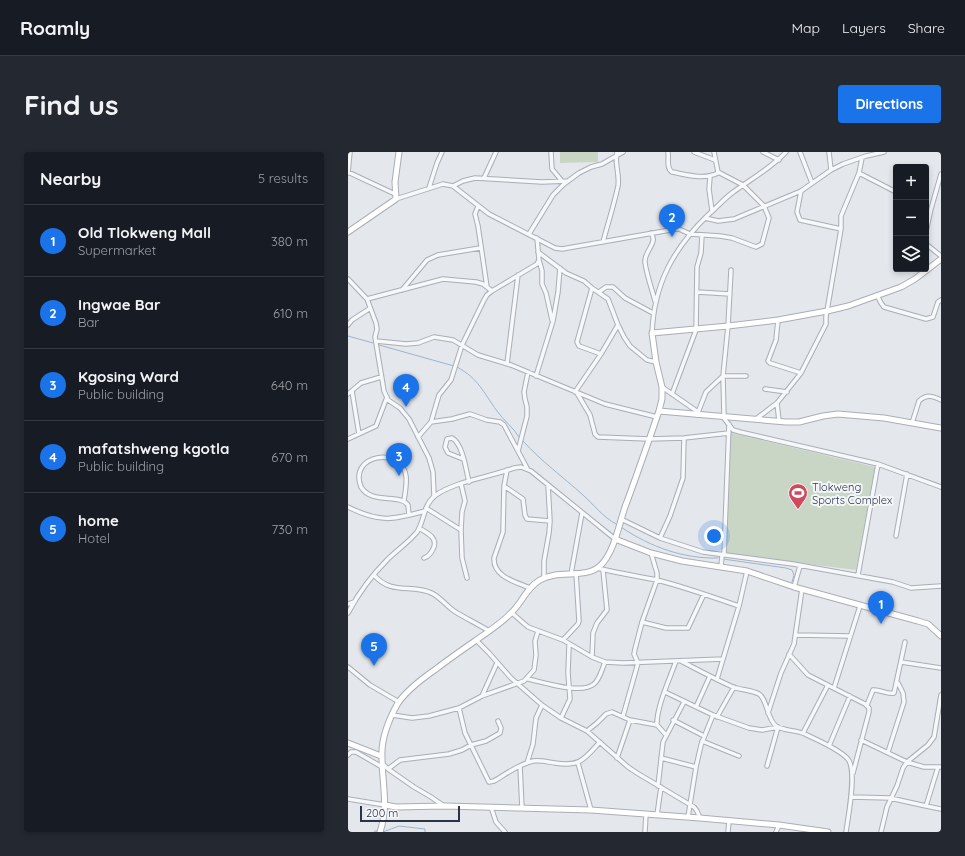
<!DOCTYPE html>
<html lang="en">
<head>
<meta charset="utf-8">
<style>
	body { margin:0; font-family:Quicksand,sans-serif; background:#242831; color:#f1f3f6 }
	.controls { position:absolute; right:12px; top:12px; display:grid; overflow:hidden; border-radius:4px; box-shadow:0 2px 6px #0003 }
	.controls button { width:36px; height:36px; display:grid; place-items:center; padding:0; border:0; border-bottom:1px solid #363941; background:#171b24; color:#f1f3f6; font:20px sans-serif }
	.scale { position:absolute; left:12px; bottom:10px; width:100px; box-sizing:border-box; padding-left:4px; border:2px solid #2b3445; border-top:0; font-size:11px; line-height:14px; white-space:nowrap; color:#2b3445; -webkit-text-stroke:3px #f4f6f9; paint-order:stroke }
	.you { position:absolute; left:366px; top:384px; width:14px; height:14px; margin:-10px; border:3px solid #fff; border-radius:50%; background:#1a73e8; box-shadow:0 0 0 6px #1a73e833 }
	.badge { display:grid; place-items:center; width:26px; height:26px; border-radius:50%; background:#1a73e8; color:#fff; font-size:13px; font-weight:700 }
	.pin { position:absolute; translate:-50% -33px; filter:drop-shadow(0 1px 2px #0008) }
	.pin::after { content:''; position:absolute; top:21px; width:14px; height:12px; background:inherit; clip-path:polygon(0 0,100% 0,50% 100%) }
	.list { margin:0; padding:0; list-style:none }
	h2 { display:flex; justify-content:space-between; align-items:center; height:52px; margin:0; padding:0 16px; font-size:17px }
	h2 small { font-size:13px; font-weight:400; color:#9ea1a6 }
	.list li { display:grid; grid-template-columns:26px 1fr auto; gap:12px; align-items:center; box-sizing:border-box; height:72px; padding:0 16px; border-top:1px solid #363941 }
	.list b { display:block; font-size:15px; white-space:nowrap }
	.list p { margin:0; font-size:13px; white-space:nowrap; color:#9ea1a6 }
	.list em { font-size:13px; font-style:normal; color:#9ea1a6 }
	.icon { flex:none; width:22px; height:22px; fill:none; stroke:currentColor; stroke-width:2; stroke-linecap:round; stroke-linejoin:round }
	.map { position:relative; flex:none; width:593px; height:680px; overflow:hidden; border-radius:4px }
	header { display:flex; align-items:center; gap:24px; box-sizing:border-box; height:56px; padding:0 20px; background:#171b24; border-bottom:1px solid #363941 }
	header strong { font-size:19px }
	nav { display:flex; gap:22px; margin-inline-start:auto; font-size:14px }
	.intro { display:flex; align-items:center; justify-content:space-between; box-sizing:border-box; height:96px; padding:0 24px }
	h1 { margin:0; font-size:28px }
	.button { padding:10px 18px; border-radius:4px; background:#1a73e8; color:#fff; font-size:14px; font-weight:700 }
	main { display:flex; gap:24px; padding:0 24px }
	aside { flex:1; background:#171b24; border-radius:4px; box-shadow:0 2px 6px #0003 }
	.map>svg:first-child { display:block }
</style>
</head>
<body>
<header>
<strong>Roamly</strong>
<nav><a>Map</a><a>Layers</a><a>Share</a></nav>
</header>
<div class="intro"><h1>Find us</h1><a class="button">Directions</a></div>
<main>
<aside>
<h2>Nearby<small>5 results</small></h2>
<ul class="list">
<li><span class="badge">1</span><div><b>Old Tlokweng Mall</b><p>Supermarket</p></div><em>380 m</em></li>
<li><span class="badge">2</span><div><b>Ingwae Bar</b><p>Bar</p></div><em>610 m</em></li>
<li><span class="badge">3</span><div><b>Kgosing Ward</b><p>Public building</p></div><em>640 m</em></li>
<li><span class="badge">4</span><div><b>mafatshweng kgotla</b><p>Public building</p></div><em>670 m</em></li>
<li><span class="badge">5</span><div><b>home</b><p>Hotel</p></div><em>730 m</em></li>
</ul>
</aside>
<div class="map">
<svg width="593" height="680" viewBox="0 0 593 680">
	<rect width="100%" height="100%" fill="#e4e7ec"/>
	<path fill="#c9d6c5" d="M212 0H250V10L212 11Z
		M383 281 527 315 508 418 380 402 378 400Z"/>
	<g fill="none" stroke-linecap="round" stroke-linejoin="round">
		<path stroke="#9fb4cc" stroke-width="1" d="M0 184 25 191
			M31 193 106 214
			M109 215C131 227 135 240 149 259 155 268 165 275 171 285
			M175 289C193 309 215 325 235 343 246 353 255 365 268 372
			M273 375C302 395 336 407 370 406
			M375 407 438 416 444 418 446 423 444 430
			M26 680 27 679H29
			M35 680 51 674 77 677V680"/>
		<g stroke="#a9aeb7" stroke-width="5.5">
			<path id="street" d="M203 0 204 17 214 29
				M320 0C321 7 318 16 324 20 340 23 355 28 370 21
				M346 0 367 8
				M415 0 431 8
				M452 0 464 31
				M481 0 483 18
				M0 20 47 42
				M0 21 2 0
				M511 21 548 40
				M362 25 361 37 364 59
				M136 26 148 0
				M105 34 115 29 127 26 194 30 220 29
				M81 36 89 11 94 0
				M453 39 449 60 452 68 493 77
				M48 47 95 32 105 34 141 62 207 96 214 97 328 77H331L342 82 372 84 384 86 408 95 414 92 421 66 416 54 395 33 370 20 366 0
				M130 54 127 62 130 74 139 135
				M357 66 370 69 386 67 453 39 483 18 495 12 518 4 536 0
				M578 80 583 57 593 22
				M303 81C310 90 298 98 297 108 296 114 305 141 307 149
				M181 82 205 43 216 32 231 21 243 15 254 12 275 0
				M255 90C260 71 266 53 270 34 272 23 266 10 269 0
				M578 92 593 104
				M190 100 218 121 236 129 244 136 260 147 270 173 276 185 282 194 299 208 308 210
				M191 108 194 119V132L198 141 204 168
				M0 127 19 147 28 171 29 177 27 185 36 239 40 248 52 256 61 267 81 306 85 320 86 344
				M244 136 229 190 231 194 253 202
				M54 138 79 108 90 103 132 96
				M251 140 258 135H265L277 146 305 161
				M349 140 382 142
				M529 143 533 151 536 155 578 167 585 165 590 150 593 148
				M19 147 95 127 128 130 135 132 144 139
				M430 168 428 188 420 209 422 211 453 221
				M0 173 4 168 21 157
				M304 181C306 132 325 97 360 63 368 56 376 47 384 41 403 27 422 17 438 0
				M28 189 58 192 70 191 86 185 105 188 130 203 163 213 257 252 309 265
				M159 212 170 123
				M188 224 205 169 210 140 212 116
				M314 235 350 260
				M417 237 439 240
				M4 239 11 282
				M227 240 253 202 270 173
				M229 241 242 263 247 282 250 285 301 287 336 286 381 281
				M0 242 13 231 33 225
				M324 242 348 178 349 115 353 101 354 83
				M429 251 431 269
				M349 263 358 240 375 224H398
				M376 264 375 224 380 174 383 118
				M375 265 385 278 392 280 530 312 593 335
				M408 267 429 251 453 221 478 172V164L479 159 493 77V64L511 21 514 6
				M83 270 91 243 103 228 114 193 136 148 139 143 144 139 189 112 191 108 189 86
				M564 271 571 249C579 242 585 244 593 248
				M70 285 83 270 104 267 122 262 139 268 152 270 156 273 179 316
				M0 287 28 274 39 245
				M170 299 179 264V255L177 247 176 240 180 220
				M115 307 100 301 97 295 99 287 104 286C115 292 118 318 121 330
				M159 318 156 334 155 380 146 406C145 425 168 430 182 436
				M113 332 117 349 114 360 113 378 114 406 119 426
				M156 334 175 347 177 363 179 367 202 369
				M56 349C57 341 59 332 58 324 54 294 0 302 13 335 24 353 51 341 60 353L61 363
				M0 355C32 371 44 368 77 359
				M78 356 113 378
				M273 367 312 386 355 400 445 412 545 430 563 436 593 434
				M71 376C79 381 91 386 85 397 83 402 81 404 76 406
				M548 384 559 322
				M312 386 322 364 335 326 336 286
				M376 403 381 272
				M373 415 374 403
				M249 416C269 421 289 424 309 428 337 435 364 445 391 454
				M223 422 234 361
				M26 423C42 442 61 433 81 440 91 443 97 453 106 459 117 466 130 472 141 479
				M510 423 530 312
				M196 426V409L201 381 202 369 200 333
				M446 435 452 414
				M0 452 6 450
				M0 461C10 442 24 423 40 407 49 398 61 390 69 380 77 368 75 352 88 343 108 329 143 325 166 316L173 315 183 319 267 387
				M164 461 180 475 215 488 244 505 257 510 275 511 375 507
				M294 470 318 476H340L356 442
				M448 483 502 484
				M128 488 141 501 163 526 194 553 213 566 239 579 280 615 289 621 346 655 349 659 352 666
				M215 488 230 472 231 469 228 421
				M441 502 460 523 517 552 521 556V560L505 621
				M244 505 245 481 249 471 259 458 255 418
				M333 509C350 518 367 527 385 535 393 538 404 538 411 542 419 547 419 567 428 574 436 579 448 578 457 582 469 588 489 596 499 606 510 616 500 665 498 680
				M553 510 593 516
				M0 515 22 533 51 550
				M180 527C195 530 233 543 246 532 252 527 254 517 257 510
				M369 527 391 454 399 419
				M486 536 512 454
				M317 540 365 563 401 576 414 578 430 575 419 614
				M134 544 149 511
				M519 553 525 538C532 537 539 543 546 541L557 490
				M348 555 362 524
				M111 556 117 581 141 630 146 629C158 622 171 612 185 609 193 608 200 610 207 611 233 615 236 607 252 590
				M420 561 433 521 446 492 454 437
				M44 563 64 566 81 564 111 556 134 544 176 529 186 518 188 503 187 489 190 479
				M275 564 290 511 286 502 287 497 294 470 309 428V421L303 401
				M369 565 386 535
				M213 566 222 547 220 521 221 493
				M325 568 356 584
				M309 573C308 556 322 526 328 509
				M239 579 249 571 258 562 264 560 282 568 309 573 318 583
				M455 581 480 533
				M513 588 559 610 576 615H593
				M354 589 391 604
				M481 594 502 544
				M540 600 556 550 555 541 550 531
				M0 603 3 600H8L34 615
				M269 606 282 568
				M313 606 348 615
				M179 611 185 592 188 566 194 553
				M230 611 243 658
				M35 612 40 617 52 608 101 602 114 598 123 593 138 589 152 581 153 576 150 569
				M172 614 174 656
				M40 617 66 635 83 645 96 654
				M310 634 315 590 336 550
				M503 645 542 646 578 654 590 615
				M0 647 37 653
				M578 654 593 657
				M143 655 148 670 157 680
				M309 663 313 635
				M340 665 348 615 353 593 365 563
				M297 680 298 662
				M380 680 381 669
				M428 680 431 673
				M533 680 539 655 549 634 555 616 559 610 580 593 586 585 593 543"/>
		</g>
		<g stroke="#a9aeb7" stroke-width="7">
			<path id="secondary" d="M0 80 48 47 47 30 51 0
				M311 259 438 270H451L475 264 490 262 536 266 593 276
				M267 387 303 401 334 409 399 419 446 435 570 469 580 472 593 484
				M0 591 33 604
				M37 653 48 655 97 654 243 658 352 666 431 673 480 680
				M32 680C41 653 34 633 34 605 33 587 41 567 50 551 59 538 75 526 88 517 101 507 114 498 127 489 139 480 153 472 163 461 174 451 178 436 192 428 211 417 238 428 253 413 266 400 271 373 277 355 289 323 300 291 311 259L314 247V235L308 210 304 181 380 174 430 168 479 159 500 154 553 135 567 127 593 107"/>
		</g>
		<use href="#street" stroke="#f7f8fa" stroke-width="3.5"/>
		<use href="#secondary" stroke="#fff" stroke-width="5"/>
	</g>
	<defs>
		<g id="stadium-pin" transform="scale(1)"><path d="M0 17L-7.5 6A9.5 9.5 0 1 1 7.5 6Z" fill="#d1495b" stroke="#f4f6f9"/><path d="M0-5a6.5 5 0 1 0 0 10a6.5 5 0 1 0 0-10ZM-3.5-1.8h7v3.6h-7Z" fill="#fff"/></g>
	</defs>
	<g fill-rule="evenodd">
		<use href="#stadium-pin" x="450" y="341"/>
	</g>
	<g text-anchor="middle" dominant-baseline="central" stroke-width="4" stroke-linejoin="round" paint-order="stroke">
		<g font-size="11" fill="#2b3445" stroke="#f4f6f9" text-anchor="start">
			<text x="464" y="335">Tlokweng<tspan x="464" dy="13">Sports Complex</tspan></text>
		</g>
	</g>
</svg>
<div class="controls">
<button>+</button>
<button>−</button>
<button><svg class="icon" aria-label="layers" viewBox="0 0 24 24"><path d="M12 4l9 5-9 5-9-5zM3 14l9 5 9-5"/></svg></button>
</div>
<div class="scale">200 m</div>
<div class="you"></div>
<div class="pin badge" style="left:533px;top:472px">1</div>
<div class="pin badge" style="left:324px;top:85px">2</div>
<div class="pin badge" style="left:51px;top:324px">3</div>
<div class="pin badge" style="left:58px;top:255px">4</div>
<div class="pin badge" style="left:26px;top:514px">5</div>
</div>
</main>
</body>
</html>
